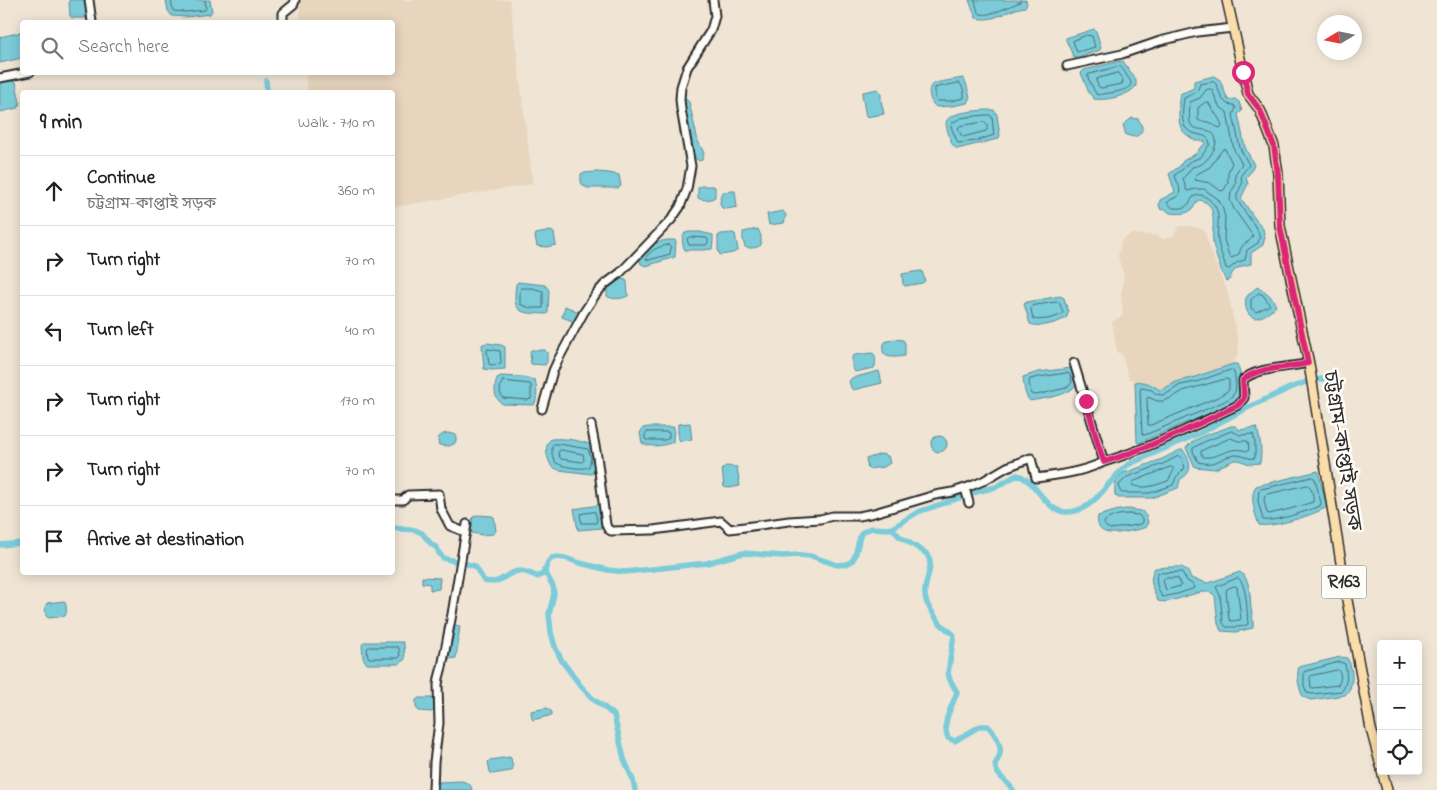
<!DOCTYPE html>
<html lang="en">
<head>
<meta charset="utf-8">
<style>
	body { margin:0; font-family:"Indie Flower","Noto Sans Bengali",sans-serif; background:#f2f2f2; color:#222 }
	.controls { position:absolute; right:15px; bottom:15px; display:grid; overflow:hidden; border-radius:5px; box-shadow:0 2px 12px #0003 }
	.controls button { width:45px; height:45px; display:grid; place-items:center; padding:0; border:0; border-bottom:1px solid #e0e0e0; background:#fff; color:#222; font:25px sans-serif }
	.compass { position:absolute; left:1317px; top:15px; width:45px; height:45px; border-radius:50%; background:#fff; box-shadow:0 2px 12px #0003; rotate:260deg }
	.stop { position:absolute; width:15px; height:15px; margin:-11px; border:4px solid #db2777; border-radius:50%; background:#fff }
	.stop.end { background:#db2777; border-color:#fff; box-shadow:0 1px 5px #0008 }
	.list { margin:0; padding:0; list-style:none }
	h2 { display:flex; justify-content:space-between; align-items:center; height:65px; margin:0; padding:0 20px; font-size:21px }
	h2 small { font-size:16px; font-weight:400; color:#767676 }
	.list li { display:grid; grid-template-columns:32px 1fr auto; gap:15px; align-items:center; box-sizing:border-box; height:70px; padding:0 20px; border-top:1px solid #e0e0e0 }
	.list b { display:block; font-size:19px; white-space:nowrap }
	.list p { margin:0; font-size:16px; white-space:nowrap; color:#767676 }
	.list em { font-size:16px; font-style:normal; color:#767676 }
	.icon { flex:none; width:28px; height:28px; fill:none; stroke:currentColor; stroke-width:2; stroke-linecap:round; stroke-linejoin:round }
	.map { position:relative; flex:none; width:1437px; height:790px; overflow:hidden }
	.search { position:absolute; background:#fff; box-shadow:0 2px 12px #0003; left:20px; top:20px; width:375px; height:55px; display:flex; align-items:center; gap:12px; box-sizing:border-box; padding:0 18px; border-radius:5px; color:#767676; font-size:19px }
	.panel { position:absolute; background:#fff; box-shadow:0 2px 12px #0003; left:20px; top:90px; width:375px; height:485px; border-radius:5px }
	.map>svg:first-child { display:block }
</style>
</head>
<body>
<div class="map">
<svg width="1437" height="790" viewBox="0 0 1437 790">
	<rect width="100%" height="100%" fill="#f0e5d5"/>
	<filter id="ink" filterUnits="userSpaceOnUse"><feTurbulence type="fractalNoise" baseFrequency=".02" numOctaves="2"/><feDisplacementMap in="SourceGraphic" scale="10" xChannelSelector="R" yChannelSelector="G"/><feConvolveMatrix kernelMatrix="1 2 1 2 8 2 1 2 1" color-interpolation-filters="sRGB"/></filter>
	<g filter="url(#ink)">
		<path fill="#e7d5bd" d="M299 0H510L533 184 393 207 392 92H308L305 73 392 72V22H301Z
			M1179 226H1191L1204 230 1219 274 1227 290 1238 340 1239 352 1233 364 1229 366 1195 377 1178 381 1165 388 1160 390 1156 386 1147 384 1142 381H1136L1129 379 1121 353H1117L1112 322 1123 315 1121 295 1124 276 1118 257 1121 241 1130 234 1155 235 1164 239 1174 235Z"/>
		<path fill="#7ccbd9" stroke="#5c8b93" d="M69 0H88L89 17 87 18H72L70 16Z
			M166 0H210L212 11 210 14 186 17 172 16 168 11Z
			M969 0H1026L1027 4 1025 7C1008 9 994 23 976 18Z
			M1094 29 1096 31 1101 47 1100 50 1078 58H1074L1066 40V38Z
			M22 32V58L0 63V37Z
			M1123 61 1136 80V86C1129 96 1106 101 1094 99L1089 93 1081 73 1084 70 1116 62Z
			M1214 76 1220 80 1228 100 1235 99 1239 102 1242 111 1238 114 1245 147 1254 165 1251 172 1246 177 1248 184 1241 198 1253 216 1263 229 1265 237 1263 245 1251 253V264C1242 266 1232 268 1230 279L1226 281C1221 272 1215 253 1213 243 1211 229 1220 202 1198 200 1196 202 1195 205 1194 207 1189 215 1177 214 1170 213L1165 209 1161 210 1159 205 1160 200 1175 192 1169 174 1180 166 1183 161 1197 153 1199 149 1205 144V141C1202 141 1199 141 1197 141 1195 141 1191 138 1190 137 1180 131 1179 125 1179 114 1179 107 1178 100 1180 94L1194 88V81Z
			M963 78 966 83 970 97 967 103 952 106 936 107C929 101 926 88 934 83Z
			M13 81 16 82 20 103 18 108 0 112V82Z
			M878 89 881 92V100L884 114 866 117 862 94 863 92Z
			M686 99 689 102 698 141 704 153 702 160 699 161 694 157 684 103 685 100Z
			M985 110H994L997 115 1000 136 998 139 957 149C951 145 950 139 948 132 947 128 945 124 947 120 952 112 976 111 985 110Z
			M1132 118 1138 119C1144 126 1144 134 1134 137L1126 135 1123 125Z
			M597 172 609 173 619 175 621 186 618 188H588L583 186 581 182V174L583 173Z
			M701 186H712L715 187V197C711 200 703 201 698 198V188Z
			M733 191H735L737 207 727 209 722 208 720 204 721 194 723 192Z
			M783 211 786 215 784 223 769 225 767 214Z
			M758 229 761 236V245C757 248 750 249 745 247L743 240V232Z
			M551 231 554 233 556 245 546 247 537 246 535 236 536 234Z
			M689 232H700L713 235V242L712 249 703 250H685C682 245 681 237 685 233Z
			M733 233 735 234 738 250 733 253 720 255 718 250V236L721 234Z
			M667 240H674L676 241 675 257 646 266 641 264 639 257C648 247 654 242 667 240Z
			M920 271H922L925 281 922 283 905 286 903 284 902 274Z
			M621 279 626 280 627 282 628 296C622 299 612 300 607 296V289Z
			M518 282 545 285 549 290 548 312 547 314C519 313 512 314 516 284Z
			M1257 287C1267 292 1272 296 1276 306 1272 311 1262 318 1255 318 1247 317 1244 305 1246 298 1248 294 1254 290 1257 287Z
			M1060 296 1064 298 1068 311 1067 317C1059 323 1040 328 1030 324L1024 304 1027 302Z
			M565 306 579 312 575 322 562 317Z
			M894 339 903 340 905 343V353L904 356C893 358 877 359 885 342Z
			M487 343 501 345 505 347V369L491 370 484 369 482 345 483 344Z
			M531 350H545L547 352V362L545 365 531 364 530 352Z
			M871 353 874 354C876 358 876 365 874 368L855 372 852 367V357L855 355Z
			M1233 364H1237C1241 372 1244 391 1237 398 1231 405 1218 409 1210 413 1186 423 1162 433 1139 443L1137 442 1135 382C1143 380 1153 385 1160 390L1165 388 1178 381 1195 377Z
			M1072 368 1077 384C1068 397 1044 398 1030 401 1024 395 1024 385 1023 377L1038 372Z
			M879 371 882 383 853 390 851 388 849 381 852 378Z
			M501 376 522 377 535 380C537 387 538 399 534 405L503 404C493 398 494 388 497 378Z
			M690 423 692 440 680 441 678 437V424Z
			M1231 426H1235L1240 430 1256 427C1261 438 1262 452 1260 463L1250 464 1238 460H1234L1215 469 1195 467 1186 448C1195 436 1217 432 1231 426Z
			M648 427H674L673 442C664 446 650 448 642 443L640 433 643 428Z
			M448 433 456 435V441L454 444 449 446 439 445 438 441 439 437 443 434Z
			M931 444a8 8 0 1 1 16 0a8 8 0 1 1-16 0Z
			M551 439C563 438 582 440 593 446L595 465 593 473 591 474 559 470 552 467C547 459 543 446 551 439Z
			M1180 450H1183C1188 457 1193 467 1187 474 1185 477 1182 478 1180 480 1179 483 1179 486 1178 488L1152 498H1118L1115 495C1114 484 1116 473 1130 471L1162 459Z
			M881 454 888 456 890 463 884 467 868 469 866 459Z
			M726 466 737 467 740 486 729 488 724 487 722 469Z
			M1318 471 1327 507C1314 515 1273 528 1259 525 1255 514 1249 496 1256 486Z
			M599 505 603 526 602 528 578 530 574 509Z
			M1129 509 1142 511 1146 516 1148 522 1146 527C1140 530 1133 530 1126 532 1112 534 1095 536 1098 516 1109 513 1118 509 1129 509Z
			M478 515 492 516 494 517 496 531 493 534 482 535 472 533 470 528 473 517Z
			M1169 567C1181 567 1186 565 1191 578L1208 583 1240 572C1251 579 1250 597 1251 609 1252 615 1254 622 1253 628L1236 632 1221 631 1218 623 1215 596C1206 583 1173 606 1158 601 1153 591 1148 578 1155 568Z
			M422 577 440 578 439 589 430 590V584L422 583Z
			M64 601C67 604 67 613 65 616L49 618 46 616 45 607 47 603Z
			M455 625 460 626 456 658 448 659Z
			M364 642H403L404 645 405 659 399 664H367L363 658 362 645Z
			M1340 657 1347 658C1352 665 1354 679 1350 688 1349 691 1347 693 1345 695L1311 700 1303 697C1299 689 1296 676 1299 667Z
			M419 698H432L435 701 434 710 431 712 419 711 416 708V700Z
			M547 708 552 712V715L533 720 532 719 531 711Z
			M509 757 511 758 513 769 511 771 492 774 490 772 488 762 490 760Z
			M462 781C468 783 471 784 472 790H438L439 782Z"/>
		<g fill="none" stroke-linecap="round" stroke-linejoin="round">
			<path stroke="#4b6b71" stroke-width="1" d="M171 0 173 11 186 12 205 10 206 8 205 0
				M975 0C976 4 977 13 981 14 989 17 1012 5 1020 2L1021 0
				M1087 35 1092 36 1095 47 1077 52 1073 41Z
				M1120 66C1123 69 1125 72 1127 76 1128 77 1131 81 1131 83 1131 92 1105 93 1099 95L1096 94 1088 78V75Z
				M1118 73 1123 81 1122 84 1101 88 1099 87 1096 81 1097 79Z
				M1214 82 1216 84C1221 94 1221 105 1234 105L1236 108 1233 115 1240 148 1249 165 1241 175 1242 184 1237 194V199C1240 207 1259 229 1259 235 1260 238 1259 239 1258 243L1247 250 1245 260 1238 262 1229 269 1226 268C1224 259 1219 250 1218 241 1216 224 1224 210 1207 198 1202 194 1198 194 1193 197 1187 207 1186 209 1173 208L1167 203C1170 199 1174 199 1178 196 1183 190 1176 181 1175 175L1183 169 1189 162 1201 157 1210 144C1209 131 1192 138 1185 127 1181 120 1183 106 1184 98L1197 92 1200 84Z
				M960 83 964 91V98L951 101H937L935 95V88Z
				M1210 89 1212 90 1219 106 1227 112 1234 150 1242 164 1235 174 1236 184 1231 192 1230 200 1234 209 1253 236C1249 244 1242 241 1239 254L1232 258 1229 256 1224 240 1225 217 1222 206 1218 199 1204 189H1196L1187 191 1183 179C1184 177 1191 169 1192 167 1195 166 1198 166 1200 165 1207 162 1217 148 1216 140 1213 125 1198 133 1191 125 1188 120 1190 107 1190 102L1200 98 1206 90Z
				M1206 102 1209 103C1213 112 1219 116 1222 126L1220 128C1216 127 1213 124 1208 122 1204 121 1201 122 1198 120V108Z
				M985 115H990L992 117 994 135 976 141 958 143 951 127 952 123 961 118Z
				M985 122C988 123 988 129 986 131L963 137 961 135 958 128 960 126Z
				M1225 149 1232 163 1228 172V183L1224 190 1221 191 1210 183 1195 180V178L1197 174 1210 167 1222 150Z
				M690 237 707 238 708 240V243L706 245H689L687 239Z
				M668 245 671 247 670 254 649 260 646 259 647 256C653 249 658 247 668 245Z
				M521 288H532L543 291V308H530L520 304V292Z
				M1259 293 1263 295 1270 305 1256 312 1251 308V300Z
				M1059 302 1063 312 1061 315C1053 318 1042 321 1033 319L1031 309 1032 306Z
				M488 349 500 351 501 362 500 364 492 365 489 364 487 351Z
				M1231 370 1234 372C1235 378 1238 390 1233 395 1228 401 1217 404 1209 408 1188 417 1166 426 1145 435L1142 434 1140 390 1141 388 1152 390 1156 394 1162 395 1168 393 1180 385 1196 382Z
				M1068 373 1070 375 1072 382 1070 385 1066 388 1036 395 1031 394 1029 382 1030 379 1039 377Z
				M1226 379 1229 380V390L1218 397 1151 425H1148L1147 399 1148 397 1157 401H1163L1171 398 1183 391Z
				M503 381 530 384 531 386V399L527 400 503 398C499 394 499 385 503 381Z
				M1232 431 1240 435 1253 434 1255 442V458C1248 460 1242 454 1235 455 1219 457 1217 467 1198 462L1193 451V448L1204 442Z
				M647 432H667L669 433V438L665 440H647L645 439V435Z
				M1231 438 1238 441H1248L1249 450 1247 451C1228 445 1220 459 1203 457L1201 454V451L1207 448Z
				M554 444H559L588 449 591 458 589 467C580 470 565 467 556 463L552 455V446Z
				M561 450 583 454 584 460 582 462 561 459 558 454 559 451Z
				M1179 456 1182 458 1185 468 1176 477 1173 485 1150 493H1122L1120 491 1119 485 1127 477 1163 464Z
				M1171 467 1173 468 1174 470 1168 481C1156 485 1144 490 1132 485L1133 482Z
				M1313 477 1315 479 1321 503 1320 506C1308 511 1275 522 1263 520L1258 501 1259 490Z
				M1308 485C1312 487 1314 498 1313 502L1290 509 1269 514 1267 513 1264 501 1265 495Z
				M595 512 597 520 596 523H582L580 516 581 514Z
				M1129 514 1139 515 1142 519V523L1137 525 1111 529C1107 528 1104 526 1104 522 1111 516 1120 514 1129 514Z
				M1158 573 1182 572 1187 581 1194 585 1195 588 1177 594 1162 597C1158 590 1154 579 1158 573Z
				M1165 578H1178L1181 586 1166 590 1163 581Z
				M1238 578C1247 583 1247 613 1248 624 1242 628 1233 627 1226 627L1223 623 1220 595 1216 587 1218 586Z
				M1235 586 1237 587 1241 618 1240 620 1231 621 1229 619 1226 591 1227 589Z
				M370 647H398L399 649 400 657 398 658H369L368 657 367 649Z
				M1340 662 1345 664C1347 674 1348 682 1342 691L1312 694 1307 693 1304 686V672Z
				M1338 670C1342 673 1341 681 1338 685L1313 688 1311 687 1310 678 1311 676Z"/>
			<path stroke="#7ccbd9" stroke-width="5.5" d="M266 81 267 92
				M392 528 415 530 422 533 431 544 437 548 439 553 443 558 475 566 484 581C504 585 503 573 519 571 526 571 531 574 538 577L544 573 548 562 552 558 557 557 565 558 580 563 608 570 625 572 707 563 743 553 782 556 798 555 811 556 837 565 847 564 852 561 855 556 860 536 863 532 871 528 888 529 892 528 918 512 980 491 996 487 1017 475C1037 480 1044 511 1066 512 1093 513 1106 483 1124 468 1126 465 1130 464 1134 462L1200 433 1247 408 1290 388 1306 382 1327 378
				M892 528 899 536 927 554C937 567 919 586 927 603 928 606 939 623 942 625 946 629 950 631 954 635L948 673 950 680 957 692C952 708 941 721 948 738L955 741 980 726H988C994 732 1002 745 1000 753 1000 758 996 761 995 765 997 778 1006 779 1013 790
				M0 545 22 543
				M544 570 553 586 554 594 549 614 551 632 555 647 562 661 580 685 592 698 614 715 624 759 633 780 635 790"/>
			<g stroke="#2b2b2b" stroke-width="11">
				<path id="minor" d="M89 0 92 22
					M283 22V13L294 4 295 0
					M1067 66 1122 54 1160 41 1197 32 1233 28
					M0 78 30 72
					M542 409 553 371 558 360 584 312 596 294 604 285 620 273 671 220 680 207 687 189 691 166 681 109 680 99 681 87 687 68 711 30 715 16 713 0
					M591 425 597 456 606 525 608 529 611 531 653 530 721 521 730 529 789 521 820 519 833 516H859L874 513 935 495 953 492 971 486 983 481 1007 467 1031 458 1036 478C1059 475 1082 472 1104 462L1074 363
					M1104 462C1150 448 1194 426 1238 405L1244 398 1243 380C1256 367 1290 368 1308 363
					M965 488 969 503
					M392 500H403L408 495 439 494 441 509 450 526 465 532
					M433 790 434 762 439 723 438 685 439 678 442 667 452 614 467 524"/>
			</g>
			<g stroke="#2b2b2b" stroke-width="12">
				<path id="major" d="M1227 0 1248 94 1260 110 1274 146 1278 174 1280 226 1309 364 1347 600 1371 729 1381 766
					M1382 771 1387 790"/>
			</g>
			<use href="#minor" stroke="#fdfcf7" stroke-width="7"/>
			<use href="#major" stroke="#faddab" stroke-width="9"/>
		</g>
	</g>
	<g fill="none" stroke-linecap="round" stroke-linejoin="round" filter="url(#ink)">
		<path stroke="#db2777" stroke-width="6" d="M1086 401 1098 444 1104 462C1150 448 1194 426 1238 405L1244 398 1243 380C1256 367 1290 368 1308 363L1280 226 1278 174 1274 146 1260 110 1248 94 1243 72"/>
	</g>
	<g text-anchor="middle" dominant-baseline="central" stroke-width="5" stroke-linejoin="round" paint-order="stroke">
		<rect fill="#fdfcf7" stroke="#6a6a68" stroke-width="1" x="1321.5" y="565.5" width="45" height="33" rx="4"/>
		<g font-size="19" font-weight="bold" fill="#2b2b2b">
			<text x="1344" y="582">R163</text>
		</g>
		<g font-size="20" fill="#2b2b2b" stroke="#fdfcf7">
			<text transform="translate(1341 451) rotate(81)">চট্টগ্রাম-কাপ্তাই সড়ক</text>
		</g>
	</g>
</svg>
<div class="controls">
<button>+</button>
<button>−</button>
<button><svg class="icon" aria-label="locate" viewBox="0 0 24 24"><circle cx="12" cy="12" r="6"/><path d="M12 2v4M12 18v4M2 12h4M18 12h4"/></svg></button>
</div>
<svg class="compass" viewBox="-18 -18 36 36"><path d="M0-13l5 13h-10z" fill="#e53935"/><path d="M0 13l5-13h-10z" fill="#767676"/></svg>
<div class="stop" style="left:1243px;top:72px"></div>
<div class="stop end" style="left:1086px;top:401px"></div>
<div class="search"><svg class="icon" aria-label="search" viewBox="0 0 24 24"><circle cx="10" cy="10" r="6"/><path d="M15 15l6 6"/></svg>Search here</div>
<section class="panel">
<h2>9 min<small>Walk · 710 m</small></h2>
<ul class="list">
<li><svg class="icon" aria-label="ahead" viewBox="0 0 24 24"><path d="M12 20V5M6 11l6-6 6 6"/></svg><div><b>Continue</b><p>চট্টগ্রাম-কাপ্তাই সড়ক</p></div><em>360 m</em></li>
<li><svg class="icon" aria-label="right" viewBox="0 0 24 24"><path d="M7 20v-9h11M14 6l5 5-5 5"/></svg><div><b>Turn right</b></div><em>70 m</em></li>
<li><svg class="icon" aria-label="left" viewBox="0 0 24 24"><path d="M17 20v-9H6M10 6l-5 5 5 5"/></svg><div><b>Turn left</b></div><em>40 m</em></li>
<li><svg class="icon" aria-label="right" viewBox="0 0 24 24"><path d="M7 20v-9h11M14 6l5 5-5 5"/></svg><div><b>Turn right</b></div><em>170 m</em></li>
<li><svg class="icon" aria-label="right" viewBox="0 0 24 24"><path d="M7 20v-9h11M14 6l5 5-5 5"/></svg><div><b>Turn right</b></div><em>70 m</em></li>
<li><svg class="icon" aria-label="arrive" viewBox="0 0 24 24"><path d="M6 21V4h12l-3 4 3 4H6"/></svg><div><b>Arrive at destination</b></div></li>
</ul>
</section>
</div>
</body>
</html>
